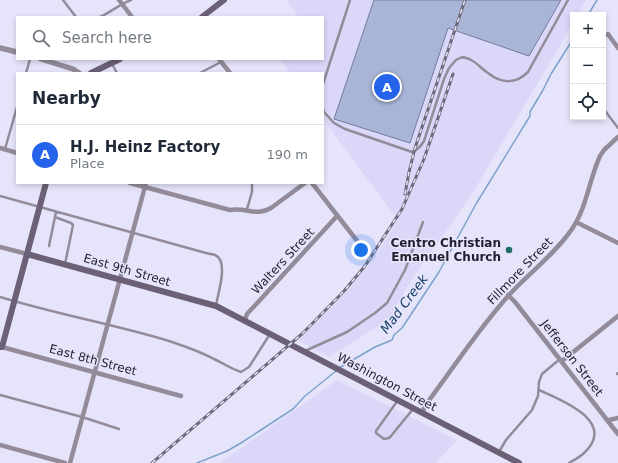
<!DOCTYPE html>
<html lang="en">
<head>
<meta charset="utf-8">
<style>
	body { margin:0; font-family:"DejaVu Sans",sans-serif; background:#f2f2f3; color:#1f2937 }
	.controls { position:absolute; right:12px; top:12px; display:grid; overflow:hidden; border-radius:0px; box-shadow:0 2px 6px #0003 }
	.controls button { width:36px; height:36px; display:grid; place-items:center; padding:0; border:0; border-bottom:1px solid #e0e1e3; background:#fff; color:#1f2937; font:20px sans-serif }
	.you { position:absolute; left:361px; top:250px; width:14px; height:14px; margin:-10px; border:3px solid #fff; border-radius:50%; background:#1a73e8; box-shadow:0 0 0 6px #1a73e833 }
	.badge { display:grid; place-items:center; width:26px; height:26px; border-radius:50%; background:#2563eb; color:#fff; font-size:13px; font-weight:700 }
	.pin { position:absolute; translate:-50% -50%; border:2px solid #fff; box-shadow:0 1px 4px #0006 }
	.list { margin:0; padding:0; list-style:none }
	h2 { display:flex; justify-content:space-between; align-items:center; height:52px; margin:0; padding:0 16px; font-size:17px }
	h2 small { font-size:13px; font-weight:400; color:#747a83 }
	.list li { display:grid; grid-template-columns:26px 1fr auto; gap:12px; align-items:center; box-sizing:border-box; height:60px; padding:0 16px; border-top:1px solid #e0e1e3 }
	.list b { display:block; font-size:15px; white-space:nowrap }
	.list p { margin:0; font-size:13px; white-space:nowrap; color:#747a83 }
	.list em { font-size:13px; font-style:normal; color:#747a83 }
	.icon { flex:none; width:22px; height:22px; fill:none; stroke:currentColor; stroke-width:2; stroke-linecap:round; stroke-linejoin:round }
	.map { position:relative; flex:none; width:618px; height:463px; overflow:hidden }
	.search { position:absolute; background:#fff; box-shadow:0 2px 6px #0003; left:16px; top:16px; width:308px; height:44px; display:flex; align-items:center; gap:10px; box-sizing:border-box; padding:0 14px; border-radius:0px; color:#747a83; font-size:15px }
	.panel { position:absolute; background:#fff; box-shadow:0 2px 6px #0003; left:16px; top:72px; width:308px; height:112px; border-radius:0px }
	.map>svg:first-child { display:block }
</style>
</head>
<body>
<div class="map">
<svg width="618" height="463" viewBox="0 0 618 463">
	<rect width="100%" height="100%" fill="#e6e4fa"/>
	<path fill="#dad7f9" d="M286 0H586L578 15H573V23L472 194 414 276 388 320 329 357 298 341 372 262 398 220 323 119V73H290L280 59H323V17H296L298 16Z
		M337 380 457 440 436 463H220Z"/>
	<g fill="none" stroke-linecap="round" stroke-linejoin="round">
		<path stroke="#7ba3cb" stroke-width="1.5" d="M588 15 597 0
			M339 368 375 347 392 340 394 335 402 328 439 272 476 204 530 116V112L543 90 551 74 573 39
			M197 463 227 451 241 443 293 409 305 396 336 371"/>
	</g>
	<path fill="#a9b5d6" stroke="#727d9b" d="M374 0H561L529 56 448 28 410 143 334 119Z"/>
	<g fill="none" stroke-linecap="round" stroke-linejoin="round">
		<path stroke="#938b99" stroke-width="2.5" d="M63 0 76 17
			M100 17C111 12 120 4 131 0
			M112 64 117 73
			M26 73 30 59
			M200 73 221 62
			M323 84 350 0
			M603 108 618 128
			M323 109 324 112 334 123 345 129 412 152C418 150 421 146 424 141L444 79 449 68 456 60 462 57C465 58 468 58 471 60 477 63 482 69 488 73 502 84 516 84 528 72L568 0
			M5 149 17 107
			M0 196 206 253C209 254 213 254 215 255 229 260 218 294 216 305
			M247 209 252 192V183
			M55 217 71 223 73 225 65 264
			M49 246 56 212
			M0 297C55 314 113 324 169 341 184 346 199 351 214 359 225 364 229 368 241 372L249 367 270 334
			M305 351 347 332 375 313 387 303 405 270 423 222
			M617 374 618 373
			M539 390C560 400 618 421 584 453 580 457 574 460 569 463
			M0 395 82 417 119 429
			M398 400 376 431V433L384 439 389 438 391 436 413 409
			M499 452 506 440 532 410 538 396 539 382 542 374 560 359"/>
		<path stroke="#938b99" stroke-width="4.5" d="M119 0 132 17
			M603 36 608 34 618 48
			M219 59 230 73
			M0 148 17 153
			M130 183 230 210C247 207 256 217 271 208L305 183
			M312 183 358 242
			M576 222 618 243
			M0 247 27 254
			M508 295 515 302 618 434
			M245 320 247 314 260 300 337 216
			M2 347 181 396
			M562 361 618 316
			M422 412 430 399C456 364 480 327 509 295 529 273 555 254 572 229 587 207 589 180 600 156L604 150 618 137
			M609 420 618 418
			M0 445 65 463
			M70 463 146 183"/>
		<path stroke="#938b99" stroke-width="5.5" d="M0 48 17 52
			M41 59 73 69 79 73"/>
		<path stroke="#6b6074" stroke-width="6" d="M202 17 224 0
			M91 73 120 59
			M27 254 216 306 519 463
			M0 347H2L46 183"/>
		<g stroke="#6d6b7b" stroke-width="3">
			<path id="rail" d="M405 194 409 172 415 148 465 0
				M152 463 303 333 344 291 365 266 402 209 424 159 453 74"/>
		</g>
		<use href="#rail" stroke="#e6e4fa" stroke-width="1.5" stroke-dasharray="4.5" stroke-linecap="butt"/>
	</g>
	<circle fill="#206b66" stroke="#e6e4fa" stroke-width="1.5" cx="509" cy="250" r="4"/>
	<g text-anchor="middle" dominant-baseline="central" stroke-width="3" stroke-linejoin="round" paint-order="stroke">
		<g font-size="12" font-weight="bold" fill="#211f2c" stroke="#e6e4fa" text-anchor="end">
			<text x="501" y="243">Centro Christian<tspan x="501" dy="14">Emanuel Church</tspan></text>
		</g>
		<g font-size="12" fill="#211f2c" stroke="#e6e4fa">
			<text transform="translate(283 261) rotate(-47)">Walters Street</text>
			<text transform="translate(127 270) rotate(16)">East 9th Street</text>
			<text transform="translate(520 271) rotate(-46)">Fillmore Street</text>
			<text transform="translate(572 358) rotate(52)">Jefferson Street</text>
			<text transform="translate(93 360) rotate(15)">East 8th Street</text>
			<text transform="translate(387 382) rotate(28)">Washington Street</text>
		</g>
		<g font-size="13" font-style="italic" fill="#144067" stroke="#e6e4fa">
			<text transform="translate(404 304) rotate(-53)">Mad Creek</text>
		</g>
	</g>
</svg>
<div class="controls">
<button>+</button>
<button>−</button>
<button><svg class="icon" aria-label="locate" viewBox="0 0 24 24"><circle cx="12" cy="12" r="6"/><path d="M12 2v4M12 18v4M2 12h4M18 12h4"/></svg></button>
</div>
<div class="you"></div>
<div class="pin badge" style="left:387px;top:87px">A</div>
<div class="search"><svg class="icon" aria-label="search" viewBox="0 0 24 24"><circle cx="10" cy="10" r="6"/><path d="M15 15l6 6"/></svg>Search here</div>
<section class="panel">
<h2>Nearby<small></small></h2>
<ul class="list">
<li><span class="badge">A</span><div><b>H.J. Heinz Factory</b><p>Place</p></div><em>190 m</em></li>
</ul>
</section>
</div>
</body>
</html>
